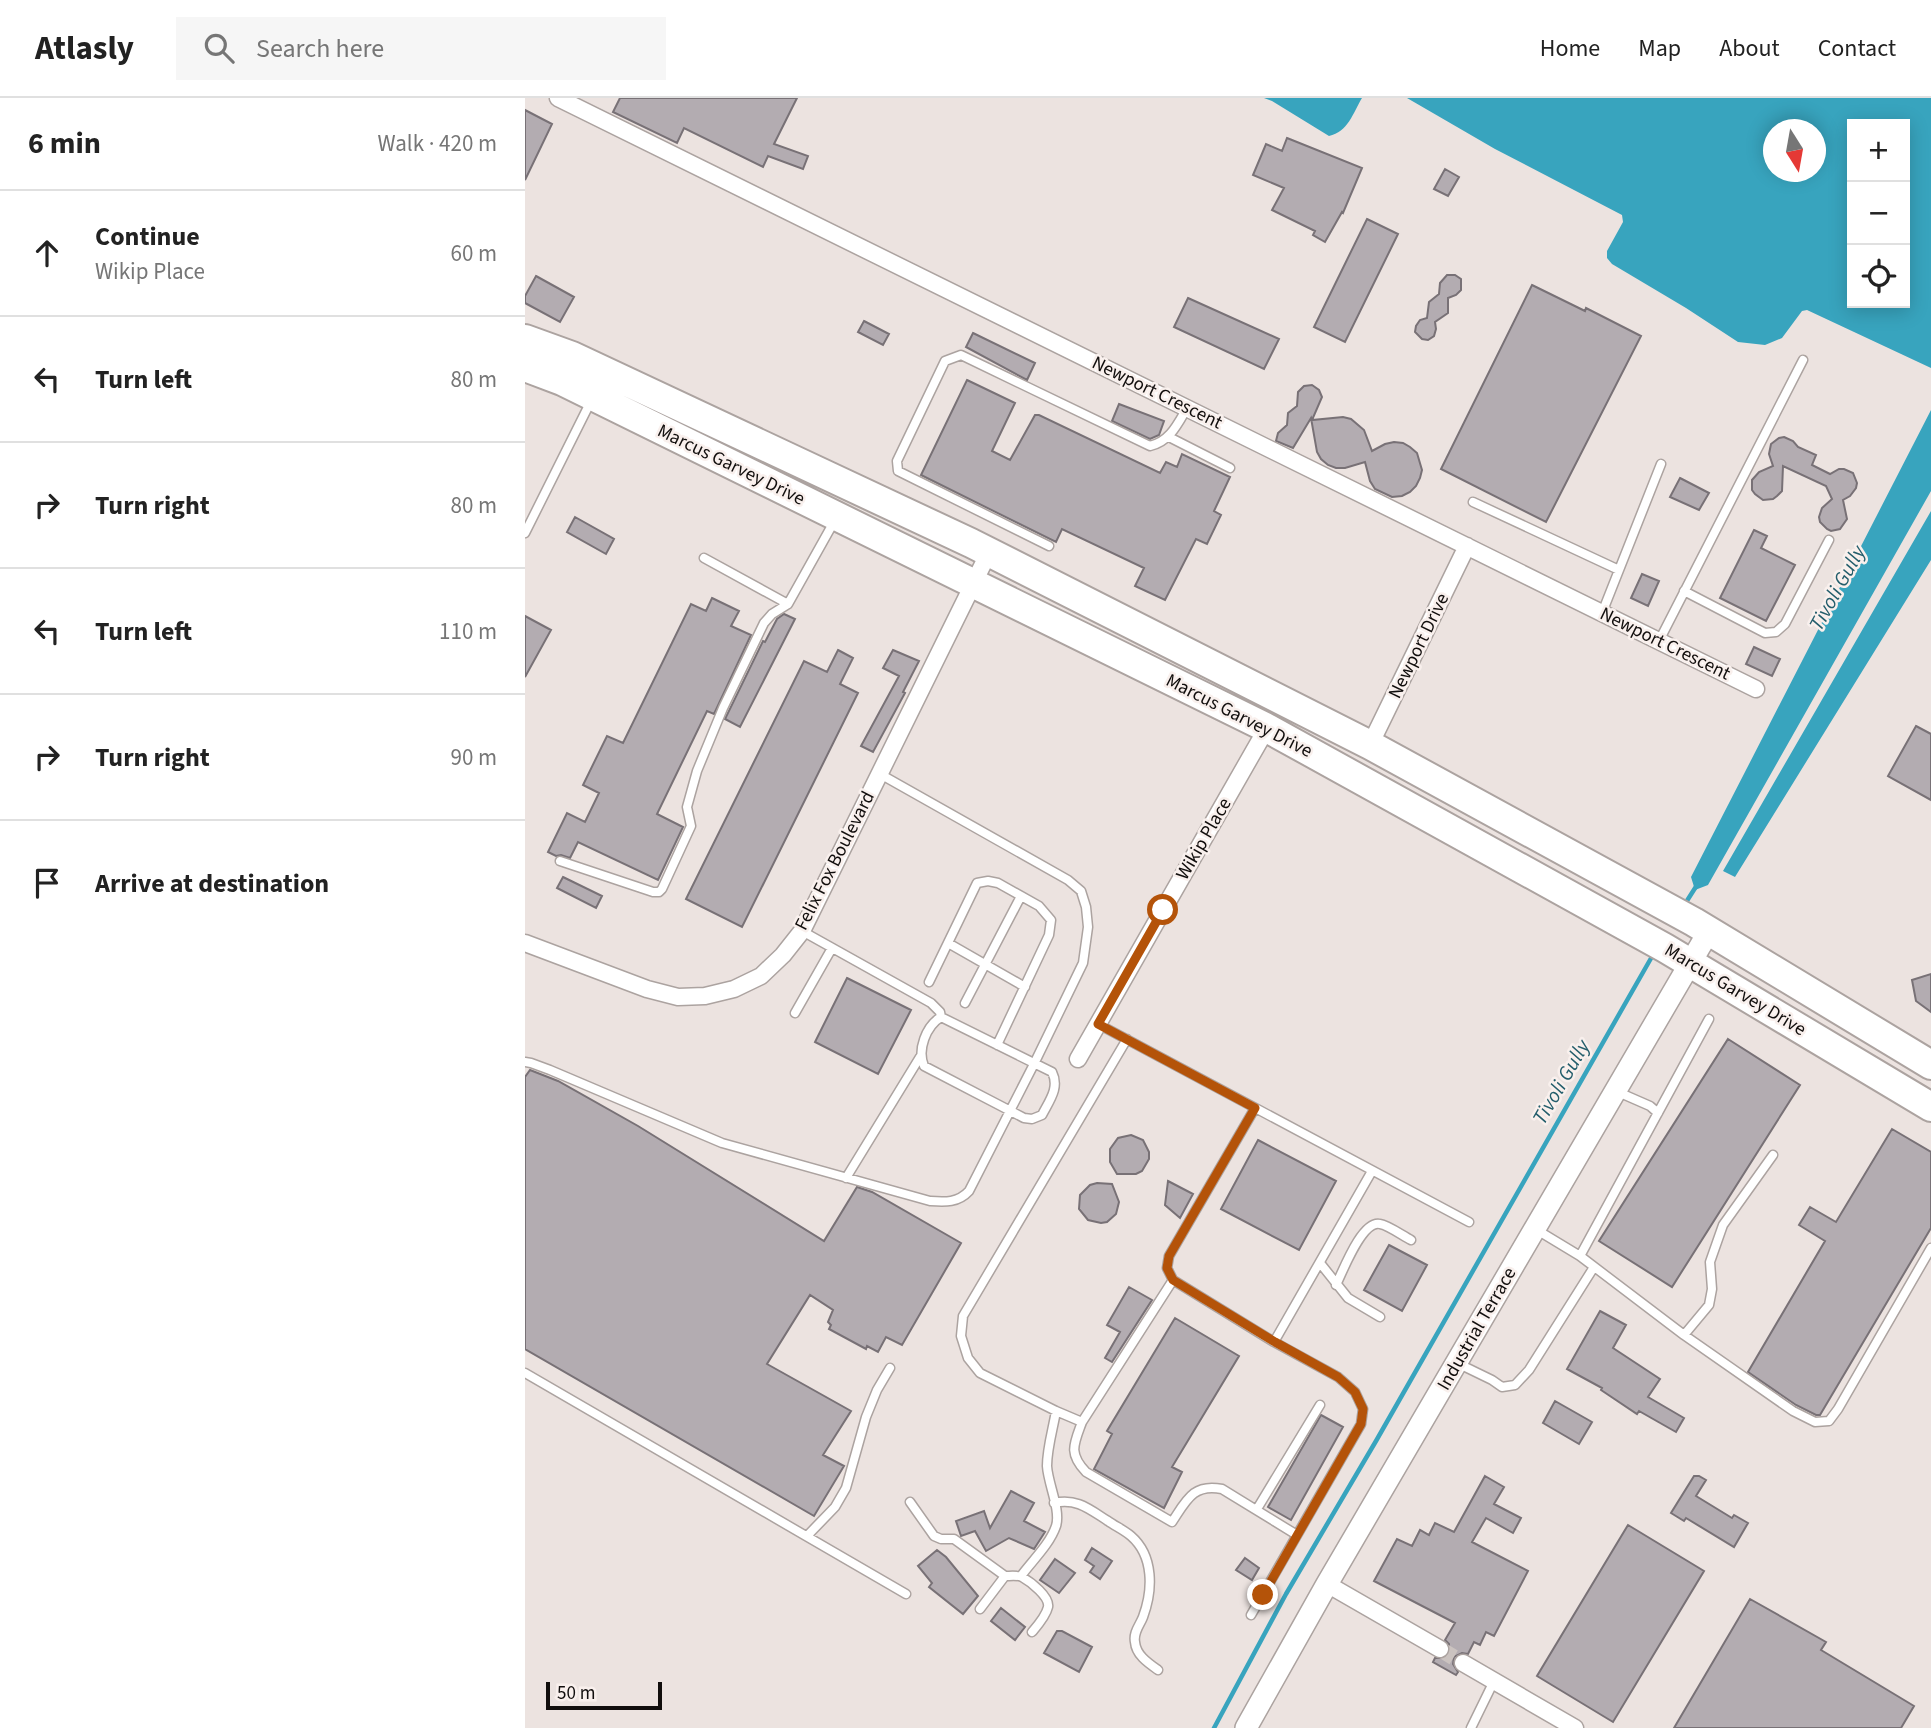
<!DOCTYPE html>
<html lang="en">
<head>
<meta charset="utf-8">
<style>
	body { margin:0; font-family:"Source Sans 3",sans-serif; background:#f6f6f6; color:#222 }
	.controls { position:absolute; right:21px; top:21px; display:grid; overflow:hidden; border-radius:0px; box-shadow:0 4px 18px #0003 }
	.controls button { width:63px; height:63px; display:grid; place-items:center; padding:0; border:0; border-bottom:2px solid #e0e0e0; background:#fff; color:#222; font:35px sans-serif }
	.compass { position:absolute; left:1238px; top:21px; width:63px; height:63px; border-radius:50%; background:#fff; box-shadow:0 4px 18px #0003; rotate:169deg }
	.scale { position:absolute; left:21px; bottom:18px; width:116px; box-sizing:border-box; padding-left:7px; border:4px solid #110e0d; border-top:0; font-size:19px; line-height:24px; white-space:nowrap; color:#110e0d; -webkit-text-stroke:5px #f9f0ed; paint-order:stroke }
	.stop { position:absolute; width:21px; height:21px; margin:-16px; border:5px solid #b45309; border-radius:50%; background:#fff }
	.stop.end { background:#b45309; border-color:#fff; box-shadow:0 2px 7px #0008 }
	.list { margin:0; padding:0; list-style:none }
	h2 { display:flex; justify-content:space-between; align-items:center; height:91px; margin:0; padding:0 28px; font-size:30px }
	h2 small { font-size:23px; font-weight:400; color:#767676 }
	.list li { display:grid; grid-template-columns:46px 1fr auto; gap:21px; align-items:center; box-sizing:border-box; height:126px; padding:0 28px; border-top:2px solid #e0e0e0 }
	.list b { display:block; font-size:26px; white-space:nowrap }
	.list p { margin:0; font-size:23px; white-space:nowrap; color:#767676 }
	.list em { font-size:23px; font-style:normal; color:#767676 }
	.icon { flex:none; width:38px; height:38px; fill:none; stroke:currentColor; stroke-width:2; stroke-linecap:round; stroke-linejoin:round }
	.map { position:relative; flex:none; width:1406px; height:1630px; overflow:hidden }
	header { display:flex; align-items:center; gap:42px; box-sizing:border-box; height:98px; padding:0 35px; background:#fff; border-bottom:2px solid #e0e0e0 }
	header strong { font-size:33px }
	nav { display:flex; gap:38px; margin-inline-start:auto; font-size:24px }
	.search { width:490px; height:63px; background:#f6f6f6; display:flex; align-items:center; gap:18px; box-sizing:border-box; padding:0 24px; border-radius:0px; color:#767676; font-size:26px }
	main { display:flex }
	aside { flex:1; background:#fff }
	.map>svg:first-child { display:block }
</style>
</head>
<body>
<header>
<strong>Atlasly</strong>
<div class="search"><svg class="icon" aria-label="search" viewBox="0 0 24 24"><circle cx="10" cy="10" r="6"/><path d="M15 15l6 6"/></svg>Search here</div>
<nav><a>Home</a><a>Map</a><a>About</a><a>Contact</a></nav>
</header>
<main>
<aside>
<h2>6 min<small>Walk · 420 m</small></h2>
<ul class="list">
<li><svg class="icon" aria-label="ahead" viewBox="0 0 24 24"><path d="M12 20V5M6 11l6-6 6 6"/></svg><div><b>Continue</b><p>Wikip Place</p></div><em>60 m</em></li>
<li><svg class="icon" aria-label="left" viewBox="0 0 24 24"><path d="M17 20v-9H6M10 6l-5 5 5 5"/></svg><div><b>Turn left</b></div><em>80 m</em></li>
<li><svg class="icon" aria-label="right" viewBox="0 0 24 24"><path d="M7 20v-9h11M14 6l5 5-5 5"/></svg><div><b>Turn right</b></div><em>80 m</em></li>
<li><svg class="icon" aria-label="left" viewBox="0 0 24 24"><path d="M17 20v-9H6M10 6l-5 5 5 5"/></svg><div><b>Turn left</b></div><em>110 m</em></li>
<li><svg class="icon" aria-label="right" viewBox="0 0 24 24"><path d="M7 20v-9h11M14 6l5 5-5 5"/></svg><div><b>Turn right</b></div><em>90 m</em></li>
<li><svg class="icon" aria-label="arrive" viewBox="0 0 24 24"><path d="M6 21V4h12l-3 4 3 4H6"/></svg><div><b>Arrive at destination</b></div></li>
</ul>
</aside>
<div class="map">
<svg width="1406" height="1630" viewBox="0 0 1406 1630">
	<rect width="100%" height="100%" fill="#ece3e0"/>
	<path fill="#38a4be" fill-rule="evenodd" d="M739 0H837C828 15 823 34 804 38L747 3Z
		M882 0H1406V270L1282 212 1277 213 1257 240 1240 247 1213 244 1161 210 1087 166 1082 160V153L1098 124 1097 117 970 51ZM1380 26V205H1327V26ZM1248 32H1290V74H1248Z
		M1406 312V393L1183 787 1170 792 1166 779Z
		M1406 413V462L1210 779 1198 773Z"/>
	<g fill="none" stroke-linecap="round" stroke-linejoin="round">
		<path stroke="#38a4be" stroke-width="4.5" d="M1158 809 1172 787
			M689 1630 761 1496 851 1343 1129 855"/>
	</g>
	<path fill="#b3acb1" stroke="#787176" stroke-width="2" d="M95 0H272L249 46 283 58 278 71 243 58 238 69 159 30 152 45 88 14Z
		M0 12 27 26 0 82Z
		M762 40 837 70 818 115 817 114 800 144 788 137 790 133 747 112 759 90 728 77 741 46 757 53Z
		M920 71 934 79 923 98 909 91Z
		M842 121 873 136 820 244 789 229Z
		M922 177H930L936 181V192L931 197 923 200V215L910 224 911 231 909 238 903 242 897 241 890 234 891 228 895 222 902 220 904 204 914 196 915 185Z
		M11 178 49 199 35 224 0 205V198Z
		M1007 187 1060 213 1061 210 1116 238 1021 424 916 371Z
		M663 200 754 241 739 271 649 229Z
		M339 223 364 236 358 247 333 234Z
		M448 235 510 265 502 282 441 249Z
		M442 282 490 305 467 353 485 362 510 317H514L635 375 641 364 652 369 657 356 705 379 689 413 696 417 682 446 671 441 640 502 610 488 619 470 537 431 531 444 396 377Z
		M787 287 794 292 797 299 787 322 818 319 826 321 839 332 847 353 860 346 869 344 878 345 885 349 892 355 897 372 895 380 891 388 885 394 877 398 867 399 850 391 845 383 840 364 820 370H811L803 367 796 361 792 354 786 320 768 350 751 343 753 335 762 327 763 315 772 308 773 294 779 288Z
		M594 306 639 323 634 337 625 341 587 323Z
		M1259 339 1268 343 1273 349 1291 357 1287 367 1305 376 1314 371H1319L1328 375 1332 385 1331 390 1325 398 1318 402 1322 421 1315 431 1306 433 1302 431 1295 424 1294 419 1297 410 1307 401 1301 388 1258 368 1257 393 1252 398 1248 401 1238 402 1230 396 1227 392V382L1234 374 1248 368 1244 356 1246 346 1254 340Z
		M1155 380 1184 395 1174 412 1145 399Z
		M50 419 89 441 81 456 42 434Z
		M1229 432 1242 438 1236 450 1270 467 1241 523 1195 500Z
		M1117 476 1134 483 1123 508 1106 500Z
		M187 500 214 513 206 528 226 537 189 616 182 613 132 716 158 729 133 782 53 744 45 760 36 757 31 758 23 754 42 715 60 724 74 695 58 687 82 638 98 645 166 506 181 513Z
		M259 516 270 521 215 629 200 621 238 543 240 544 252 521Z
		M0 518 26 532 0 579Z
		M1229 549 1255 561 1247 578 1221 566Z
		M313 552 328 560 315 586 333 595 217 829 161 801 279 563 302 574Z
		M368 552 394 563 378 594 380 595 348 654 336 648 374 578 358 570Z
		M1391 628 1406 636V702L1363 678Z
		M38 779 77 798 71 810 32 790Z
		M1406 876V914L1391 903 1387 882Z
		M322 880 386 912 353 976 290 944Z
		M1203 941 1275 987 1147 1189 1074 1143Z
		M5 972 33 983 113 1028 299 1143 332 1089 347 1094 436 1145 377 1247 361 1239 353 1254 342 1248 341 1251 304 1231 306 1227 303 1224 308 1212 285 1197 242 1266 326 1313 298 1357 319 1368 289 1418 0 1251V979Z
		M1367 1031 1406 1054V1130L1295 1317H1291L1271 1307 1223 1274 1300 1143 1274 1127 1285 1109 1311 1124Z
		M606 1037 618 1042 624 1054V1061L617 1073 611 1076H592L585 1064V1051L593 1040Z
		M733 1042 811 1083 774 1152 696 1111Z
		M643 1083 668 1096 655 1120 640 1107Z
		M572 1085 587 1086 594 1104 591 1116 582 1124 576 1125 563 1122 554 1111 555 1097 565 1087Z
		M864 1147 902 1167 877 1213 839 1192Z
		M604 1189 627 1202 587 1264 580 1260 595 1234 582 1227Z
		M1075 1213 1101 1227 1088 1250 1135 1281 1123 1299 1159 1320 1151 1334 1114 1313 1112 1316 1076 1292 1077 1290 1042 1271Z
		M650 1220 714 1258 647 1369 657 1374 639 1410 569 1371 587 1336 582 1333Z
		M1030 1303 1067 1324 1054 1346 1018 1325Z
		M796 1317 818 1329 766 1422 743 1409Z
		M960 1378 979 1389 969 1406 996 1420 988 1435 961 1420 947 1444 1003 1473 969 1538 961 1534 955 1547 949 1544 943 1556 937 1555 929 1559 928 1566 933 1574 931 1577 908 1564 910 1560H920L924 1556V1546L920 1542 930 1525 849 1483 872 1441 887 1448 895 1432 904 1437 910 1425 929 1434Z
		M1169 1378H1174L1181 1382 1171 1398 1207 1420 1209 1417 1223 1425 1209 1449 1161 1420 1159 1423 1146 1415Z
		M486 1393 509 1405 499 1423 520 1434 509 1451 484 1440 461 1453 450 1433 436 1438 431 1423 459 1413 465 1430Z
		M1103 1427 1179 1473 1088 1624 1012 1578Z
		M567 1450 587 1463 575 1481 565 1474 569 1468 560 1462Z
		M412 1452 421 1459 453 1498 438 1516 404 1489 407 1485 393 1468Z
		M720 1460 734 1470 727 1482 711 1472Z
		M530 1461 550 1475 534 1495 515 1482Z
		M1225 1501 1301 1544 1296 1552 1389 1608 1376 1630H1149Z
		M476 1510 500 1529 490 1542 466 1523Z
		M532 1533H537L567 1549 554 1574 519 1555Z"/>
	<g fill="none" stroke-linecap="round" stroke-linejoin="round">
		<path stroke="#cbc3c0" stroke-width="16" stroke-dasharray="16 8" stroke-linecap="butt" d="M915 1551 938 1565"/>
		<g stroke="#aca3a0" stroke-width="11">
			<path id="lane" d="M644 339 705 370
				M948 404 1094 472
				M0 435 67 301
				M524 448 373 373 372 363 420 263 436 257 625 348C645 343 652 327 662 310
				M179 460 263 506
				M1159 493 1240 535 1251 534 1260 526 1304 442
				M1077 515 1136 366
				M1134 543 1278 262
				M35 763 128 794H134L137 791 166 728 162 709 172 673 198 610 239 525 247 516 263 506 310 422
				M277 833 406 905 415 914 416 919 527 974C535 990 524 1003 517 1017L507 1021 499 1020 399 968C392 952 401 928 416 919
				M423 845 500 889
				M404 884 452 785 463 783 473 785 514 808 526 822 524 837 472 947
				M440 905 496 798
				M270 915 307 850
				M573 926 944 1124
				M0 964 6 965 25 972 197 1045 405 1103C420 1104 433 1105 444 1093L509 966 558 865 563 829 561 809 556 793 543 782 355 676
				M1093 994 1125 1008 1133 1015
				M321 1080 395 959
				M1012 1132 1055 1158 1159 1237 1268 1313 1290 1324 1304 1323 1313 1311 1406 1150
				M1055 1158 1184 921
				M795 1165 823 1200 855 1219
				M648 1182 557 1324C549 1346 543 1355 561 1374L647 1424C661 1403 668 1385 697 1391L772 1437
				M811 1187C818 1173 837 1122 855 1126 863 1127 878 1138 886 1142
				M1159 1237 1184 1207 1187 1191 1185 1164 1198 1127 1248 1057
				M749 1244 847 1073
				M932 1265 967 1282 977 1289 990 1287 1004 1272 1069 1169
				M0 1275 381 1496
				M557 1324 531 1313 455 1275 443 1260 436 1238 438 1218 602 941
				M385 1404 409 1438 416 1441H429L480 1478
				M529 1405C552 1400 564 1411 583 1423 590 1428 599 1432 606 1438 629 1458 628 1492 618 1519 615 1527 608 1534 610 1544 611 1557 623 1565 633 1572
				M732 1411 795 1307
				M282 1438 310 1409 321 1390 341 1319 352 1292 365 1270
				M496 1478C507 1463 525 1446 531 1428 536 1412 523 1386 522 1368 522 1350 528 1331 531 1313
				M455 1511 480 1478C485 1478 493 1477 497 1479 506 1484 525 1499 523 1509 521 1518 513 1527 507 1534
				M726 1517 836 1326 838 1311 830 1294 813 1279 749 1244 648 1182 642 1170 644 1158 730 1010
				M946 1630 969 1583"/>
		</g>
		<g stroke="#aca3a0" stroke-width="19">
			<path id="street" d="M33 0 1231 591
				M845 647 942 448
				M0 845 122 891 153 899 180 898 209 891 236 878 258 857 277 833 464 454
				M553 961 742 630
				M802 1486 915 1551
				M938 1565 1050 1630"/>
		</g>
		<g stroke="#aca3a0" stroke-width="24">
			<path id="secondary" d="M721 1630 802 1486 1184 833"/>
		</g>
		<g stroke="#aca3a0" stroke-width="32">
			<path id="highway" d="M0 241 47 258 446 445 845 647 1169 824 1406 967
				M0 269 37 283 742 630 1140 850 1406 1009"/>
		</g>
		<use href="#lane" stroke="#fff" stroke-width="8"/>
		<use href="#street" stroke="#fff" stroke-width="16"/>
		<use href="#secondary" stroke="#fff" stroke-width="21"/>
		<use href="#highway" stroke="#fff" stroke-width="28"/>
	</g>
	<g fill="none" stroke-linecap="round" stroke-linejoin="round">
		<path stroke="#b45309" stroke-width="9" d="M638 812 573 926 730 1010 644 1158 642 1170 648 1182 750 1244 813 1279 830 1294 838 1311 836 1326 738 1497"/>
	</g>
	<g text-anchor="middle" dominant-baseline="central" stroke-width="5" stroke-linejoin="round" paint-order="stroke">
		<g font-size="19" fill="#110e0d" stroke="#f9f0ed">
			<text transform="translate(632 295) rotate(26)">Newport Crescent</text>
			<text transform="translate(206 367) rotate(26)">Marcus Garvey Drive</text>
			<text transform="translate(1140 546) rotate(26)">Newport Crescent</text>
			<text transform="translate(894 548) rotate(-64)">Newport Drive</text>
			<text transform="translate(714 618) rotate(27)">Marcus Garvey Drive</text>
			<text transform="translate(679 741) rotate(-60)">Wikip Place</text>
			<text transform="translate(310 763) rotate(-63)">Felix Fox Boulevard</text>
			<text transform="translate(1210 892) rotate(31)">Marcus Garvey Drive</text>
			<text transform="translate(952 1231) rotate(-60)">Industrial Terrace</text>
		</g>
		<g font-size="21" font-style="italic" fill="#245e6c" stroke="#f9f0ed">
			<text transform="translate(1312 490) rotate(-61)">Tivoli Gully</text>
			<text transform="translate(1036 984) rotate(-60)">Tivoli Gully</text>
		</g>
	</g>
</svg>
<div class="controls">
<button>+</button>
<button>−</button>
<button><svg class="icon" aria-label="locate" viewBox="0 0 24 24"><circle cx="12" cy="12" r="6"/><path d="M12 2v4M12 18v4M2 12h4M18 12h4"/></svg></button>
</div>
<svg class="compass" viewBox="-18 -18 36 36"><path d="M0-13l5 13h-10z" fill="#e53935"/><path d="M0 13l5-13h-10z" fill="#767676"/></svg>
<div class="scale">50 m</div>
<div class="stop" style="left:638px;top:812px"></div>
<div class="stop end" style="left:738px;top:1497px"></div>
</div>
</main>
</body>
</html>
